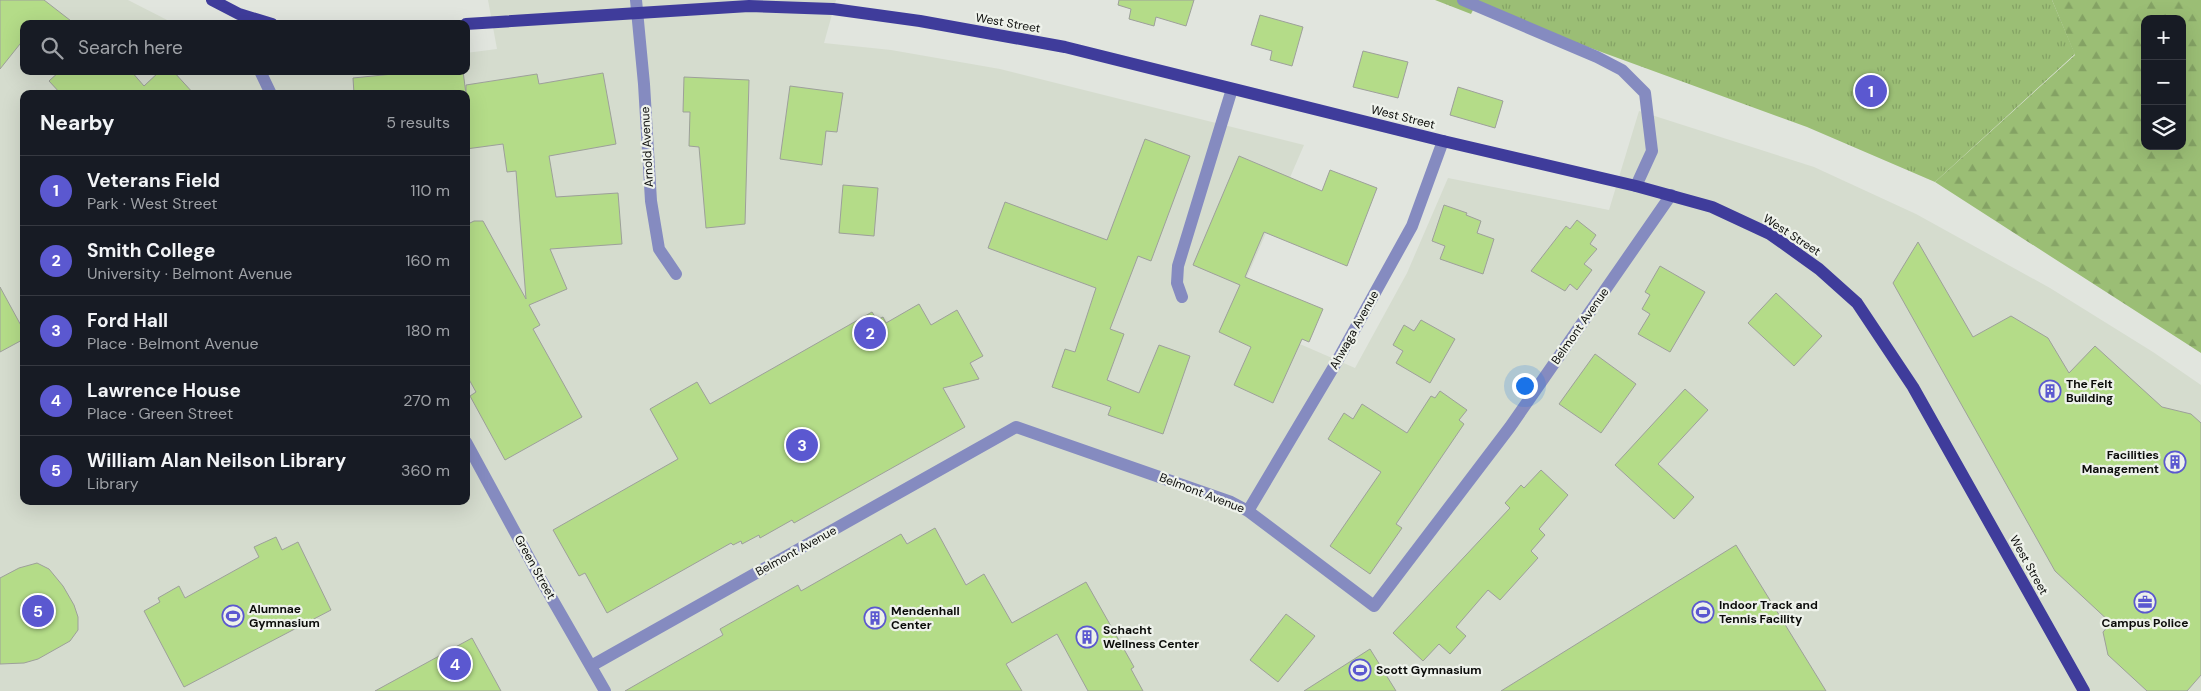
<!DOCTYPE html>
<html lang="en">
<head>
<meta charset="utf-8">
<style>
	body { margin:0; font-family:"DM Sans",sans-serif; background:#20242c; color:#f1f3f6 }
	.controls { position:absolute; right:15px; top:15px; display:grid; overflow:hidden; border-radius:10px; box-shadow:0 5px 20px #0002 }
	.controls button { width:45px; height:45px; display:grid; place-items:center; padding:0; border:0; border-bottom:1px solid #363941; background:#171b24; color:#f1f3f6; font:25px sans-serif }
	.you { position:absolute; left:1524px; top:385px; width:18px; height:18px; margin:-12px; border:4px solid #fff; border-radius:50%; background:#1a73e8; box-shadow:0 0 0 8px #1a73e833 }
	.badge { display:grid; place-items:center; width:32px; height:32px; border-radius:50%; background:#5b58d0; color:#fff; font-size:16px; font-weight:700 }
	.pin { position:absolute; translate:-50% -50%; border:2px solid #fff; box-shadow:0 1px 5px #0006 }
	.list { margin:0; padding:0; list-style:none }
	h2 { display:flex; justify-content:space-between; align-items:center; height:65px; margin:0; padding:0 20px; font-size:21px }
	h2 small { font-size:16px; font-weight:400; color:#9ea1a6 }
	.list li { display:grid; grid-template-columns:32px 1fr auto; gap:15px; align-items:center; box-sizing:border-box; height:70px; padding:0 20px; border-top:1px solid #363941 }
	.list b { display:block; font-size:19px; white-space:nowrap }
	.list p { margin:0; font-size:16px; white-space:nowrap; color:#9ea1a6 }
	.list em { font-size:16px; font-style:normal; color:#9ea1a6 }
	.icon { flex:none; width:28px; height:28px; fill:none; stroke:currentColor; stroke-width:2; stroke-linecap:round; stroke-linejoin:round }
	.map { position:relative; flex:none; width:2201px; height:691px; overflow:hidden }
	.search { position:absolute; background:#171b24; box-shadow:0 5px 20px #0002; left:20px; top:20px; width:450px; height:55px; display:flex; align-items:center; gap:12px; box-sizing:border-box; padding:0 18px; border-radius:10px; color:#9ea1a6; font-size:19px }
	.panel { position:absolute; background:#171b24; box-shadow:0 5px 20px #0002; left:20px; top:90px; width:450px; height:415px; border-radius:10px }
	.map>svg:first-child { display:block }
</style>
</head>
<body>
<div class="map">
<svg width="2201" height="691" viewBox="0 0 2201 691">
	<defs>
		<pattern id="forest-firs" width="22" height="20" patternUnits="userSpaceOnUse" patternTransform="scale(1.25)"><rect width="22" height="20" fill="#9bbe75"/><path d="M5 1l3.5 6h-7zM16 11l3.5 6h-7z" fill="#84a264"/></pattern>
		<pattern id="park-tufts" width="24" height="20" patternUnits="userSpaceOnUse" patternTransform="scale(1.25)"><rect width="24" height="20" fill="#9bbe75"/><path d="M3 7l-1-3M5 7V3M7 7l1-3M15 17l-1-3M17 17v-4M19 17l1-3" fill="none" stroke="#84a264"/></pattern>
	</defs>
	<rect width="100%" height="100%" fill="#e1e5de"/>
	<path fill="#d5dcce" fill-rule="evenodd" d="M0 0H128L175 24H24V71H466V53L497 49 488 0H836L824 43 891 50 1000 69 1304 145 1231 314 1355 368 1407 273 1448 178 1609 210 1639 111 1814 167 1916 214 2050 288 2153 352 2201 385V691H0ZM24 94H466V501H24Z"/>
	<path fill="url(#forest-firs)" fill-rule="evenodd" d="M2052 0H2201V353L1935 182 2075 55ZM2145 19H2182V146H2145Z"/>
	<path fill="url(#park-tufts)" d="M1435 0H2052L2075 54 1935 182 1807 127 1475 6 1471 14Z"/>
	<path fill="#b4dc88" stroke="#9da09a" d="M0 0H44L75 24H24V39L0 69Z
		M1119 0H1194L1186 26 1156 17 1154 26 1129 19 1131 9 1118 5Z
		M1260 15 1303 27 1292 66 1270 60 1272 51 1251 45Z
		M1363 51 1408 62 1398 98 1353 87Z
		M60 71H131L144 86 160 71H173L194 94H61L49 81Z
		M423 71H463L466 94H354L353 78Z
		M603 73 616 144 549 156 556 197 618 193 622 244 550 249 567 289 529 305 540 325 533 329 582 417 505 460 470 396 476 392 466 374V225L474 221H483L526 299 516 171 507 172 503 144 466 149V85L537 74 539 84Z
		M684 77 749 80 745 224 706 228 699 147 689 146 690 112H683Z
		M790 86 843 93 837 132 826 131 822 165 780 159Z
		M1458 87 1503 101 1495 128 1450 115Z
		M1145 139 1190 156 1151 261 1138 256 1110 329 1124 334 1107 380 1139 393 1159 345 1190 356 1163 434 1108 415 1111 407 1052 387 1065 349 1075 352 1096 288 988 248 1005 202 1107 240Z
		M1239 156 1322 191 1330 170 1377 188 1347 266 1264 232 1245 277 1323 309 1309 342 1302 339 1273 403 1234 385 1251 347 1219 332 1240 285 1193 265Z
		M843 185 878 188 874 236 839 233Z
		M1444 205 1467 213 1466 215 1481 221 1477 233 1494 239 1483 274 1440 259 1445 246 1432 241Z
		M1577 220 1596 235 1590 244 1597 249 1584 264 1592 270 1577 290 1570 284 1565 291 1531 271 1566 226 1570 229Z
		M1918 242 1973 337 2011 316 2048 338 2069 373 2095 346 2162 407 2191 414 2201 423V675L2187 691H2147L2108 655 2103 632 2111 623 2055 571 1893 283Z
		M1660 266 1705 292 1670 352 1638 334 1650 314 1642 309 1650 295 1645 292Z
		M0 287 24 331V339L0 352Z
		M1776 293 1822 336 1794 366 1748 323Z
		M919 304 931 325 957 310 983 356 970 363 979 379 943 388 965 427 794 523 792 520 760 538 759 535 742 544 741 541 733 545 731 543 607 613 585 573 579 576 553 530 678 459 650 409 697 382 710 404 872 312 877 320 883 317 886 323Z
		M1421 320 1455 339 1430 383 1396 363 1403 351 1393 345 1404 325 1414 331Z
		M1595 354 1636 384 1601 433 1559 404Z
		M1685 389 1708 410 1658 464 1694 497 1674 519 1615 465Z
		M1440 391 1467 410 1459 420 1464 424 1396 524 1402 528 1370 574 1330 546 1381 472 1328 439 1344 413 1353 419 1362 404 1407 433 1431 396 1435 398Z
		M1541 470 1568 495 1539 529 1545 535 1531 551 1538 558 1500 600 1488 590 1456 627 1466 636 1450 654 1439 644 1423 661 1393 633 1510 508 1505 503 1521 485 1524 488Z
		M935 528 966 585 984 574 1012 623 1086 582 1134 667 1131 669 1143 691H1088L1057 634 1006 664 1022 691H625L723 635 720 629 798 585 801 591 901 534 907 544Z
		M276 537 282 550 298 542 331 610 184 687 144 611 160 602 158 598 179 586 185 598 259 557 254 547Z
		M1736 545 1826 691H1501Z
		M37 563 49 569 63 586 74 605 78 617V630L70 641 38 659 24 663 0 664V578L19 568Z
		M1286 614 1315 636 1278 682 1250 660Z
		M472 638 501 691H375Z
		M1370 649 1396 691H1304Z"/>
	<g fill="none" stroke-linecap="round" stroke-linejoin="round">
		<path stroke="#858bc0" stroke-width="12" d="M636 0 644 84 651 201 659 249 676 274
			M1463 0 1597 57 1622 70 1645 93 1652 151 1636 186
			M260 71 271 94
			M1182 297 1177 283 1178 266 1232 89
			M466 442 540 578 605 691
			M1248 511 1336 363 1412 226 1443 141
			M591 666 1016 427 1231 502 1248 511 1374 606 1510 427 1671 195"/>
		<path stroke="#3f3c9b" stroke-width="12" d="M212 0 239 14 272 24
			M466 24 749 6 833 9 920 21 1065 47 1443 141 1636 186 1712 207 1770 234 1819 269 1857 303 1913 387 2084 691"/>
	</g>
	<defs>
		<g id="building-ring" transform="scale(1.125)"><circle r="9.5" fill="#eef2eb" stroke="#5b58d0" stroke-width="1.5"/><path d="M-4-6H4V6H1V3H-1V6H-4ZM-2.5-4.3h1.7v1.8h-1.7ZM.8-4.3h1.7v1.8H.8ZM-2.5-1h1.7V.8h-1.7ZM.8-1h1.7V.8H.8Z" fill="#5b58d0"/></g>
		<g id="office-ring" transform="scale(1.125)"><circle r="9.5" fill="#eef2eb" stroke="#5b58d0" stroke-width="1.5"/><path d="M-6-3h4V-5.5h4V-3h4V5H-6ZM-1-4.5V-3h2v-1.5ZM-6 0V1H6V0Z" fill="#5b58d0"/></g>
		<g id="stadium-ring" transform="scale(1.125)"><circle r="9.5" fill="#eef2eb" stroke="#5b58d0" stroke-width="1.5"/><path d="M0-5a6.5 5 0 1 0 0 10a6.5 5 0 1 0 0-10ZM-3.5-1.8h7v3.6h-7Z" fill="#5b58d0"/></g>
	</defs>
	<g fill-rule="evenodd">
		<use href="#building-ring" x="2050" y="391"/>
		<use href="#building-ring" x="2175" y="462"/>
		<use href="#office-ring" x="2145" y="602"/>
		<use href="#stadium-ring" x="1703" y="612"/>
		<use href="#stadium-ring" x="233" y="616"/>
		<use href="#building-ring" x="875" y="618"/>
		<use href="#building-ring" x="1087" y="637"/>
		<use href="#stadium-ring" x="1360" y="670"/>
	</g>
	<g text-anchor="middle" dominant-baseline="central" stroke-width="4.5" stroke-linejoin="round" paint-order="stroke">
		<g font-size="12" fill="#0b0c0a" stroke="#eef2eb">
			<text transform="translate(1008 23) rotate(10)">West Street</text>
			<text transform="translate(1403 117) rotate(14)">West Street</text>
			<text transform="translate(647 147) rotate(-93)">Arnold Avenue</text>
			<text transform="translate(1792 235) rotate(33)">West Street</text>
			<text transform="translate(1580 326) rotate(-55)">Belmont Avenue</text>
			<text transform="translate(1354 330) rotate(-61)">Ahwaga Avenue</text>
			<text transform="translate(1202 493) rotate(21)">Belmont Avenue</text>
			<text transform="translate(796 551) rotate(-29)">Belmont Avenue</text>
			<text transform="translate(2029 565) rotate(61)">West Street</text>
			<text transform="translate(535 567) rotate(61)">Green Street</text>
		</g>
		<g font-size="12" font-weight="bold" fill="#0b0c0a" stroke="#eef2eb" text-anchor="start">
			<text x="2066" y="384">The Felt<tspan x="2066" dy="14">Building</tspan></text>
			<text x="2159" y="455" text-anchor="end">Facilities<tspan x="2159" dy="14">Management</tspan></text>
			<text x="1719" y="605">Indoor Track and<tspan x="1719" dy="14">Tennis Facility</tspan></text>
			<text x="249" y="609">Alumnae<tspan x="249" dy="14">Gymnasium</tspan></text>
			<text x="891" y="611">Mendenhall<tspan x="891" dy="14">Center</tspan></text>
			<text x="2145" y="623" text-anchor="middle">Campus Police</text>
			<text x="1103" y="630">Schacht<tspan x="1103" dy="14">Wellness Center</tspan></text>
			<text x="1376" y="670">Scott Gymnasium</text>
		</g>
	</g>
</svg>
<div class="controls">
<button>+</button>
<button>−</button>
<button><svg class="icon" aria-label="layers" viewBox="0 0 24 24"><path d="M12 4l9 5-9 5-9-5zM3 14l9 5 9-5"/></svg></button>
</div>
<div class="you"></div>
<div class="pin badge" style="left:1871px;top:91px">1</div>
<div class="pin badge" style="left:870px;top:333px">2</div>
<div class="pin badge" style="left:802px;top:445px">3</div>
<div class="pin badge" style="left:455px;top:664px">4</div>
<div class="pin badge" style="left:38px;top:611px">5</div>
<div class="search"><svg class="icon" aria-label="search" viewBox="0 0 24 24"><circle cx="10" cy="10" r="6"/><path d="M15 15l6 6"/></svg>Search here</div>
<section class="panel">
<h2>Nearby<small>5 results</small></h2>
<ul class="list">
<li><span class="badge">1</span><div><b>Veterans Field</b><p>Park · West Street</p></div><em>110 m</em></li>
<li><span class="badge">2</span><div><b>Smith College</b><p>University · Belmont Avenue</p></div><em>160 m</em></li>
<li><span class="badge">3</span><div><b>Ford Hall</b><p>Place · Belmont Avenue</p></div><em>180 m</em></li>
<li><span class="badge">4</span><div><b>Lawrence House</b><p>Place · Green Street</p></div><em>270 m</em></li>
<li><span class="badge">5</span><div><b>William Alan Neilson Library</b><p>Library</p></div><em>360 m</em></li>
</ul>
</section>
</div>
</body>
</html>
